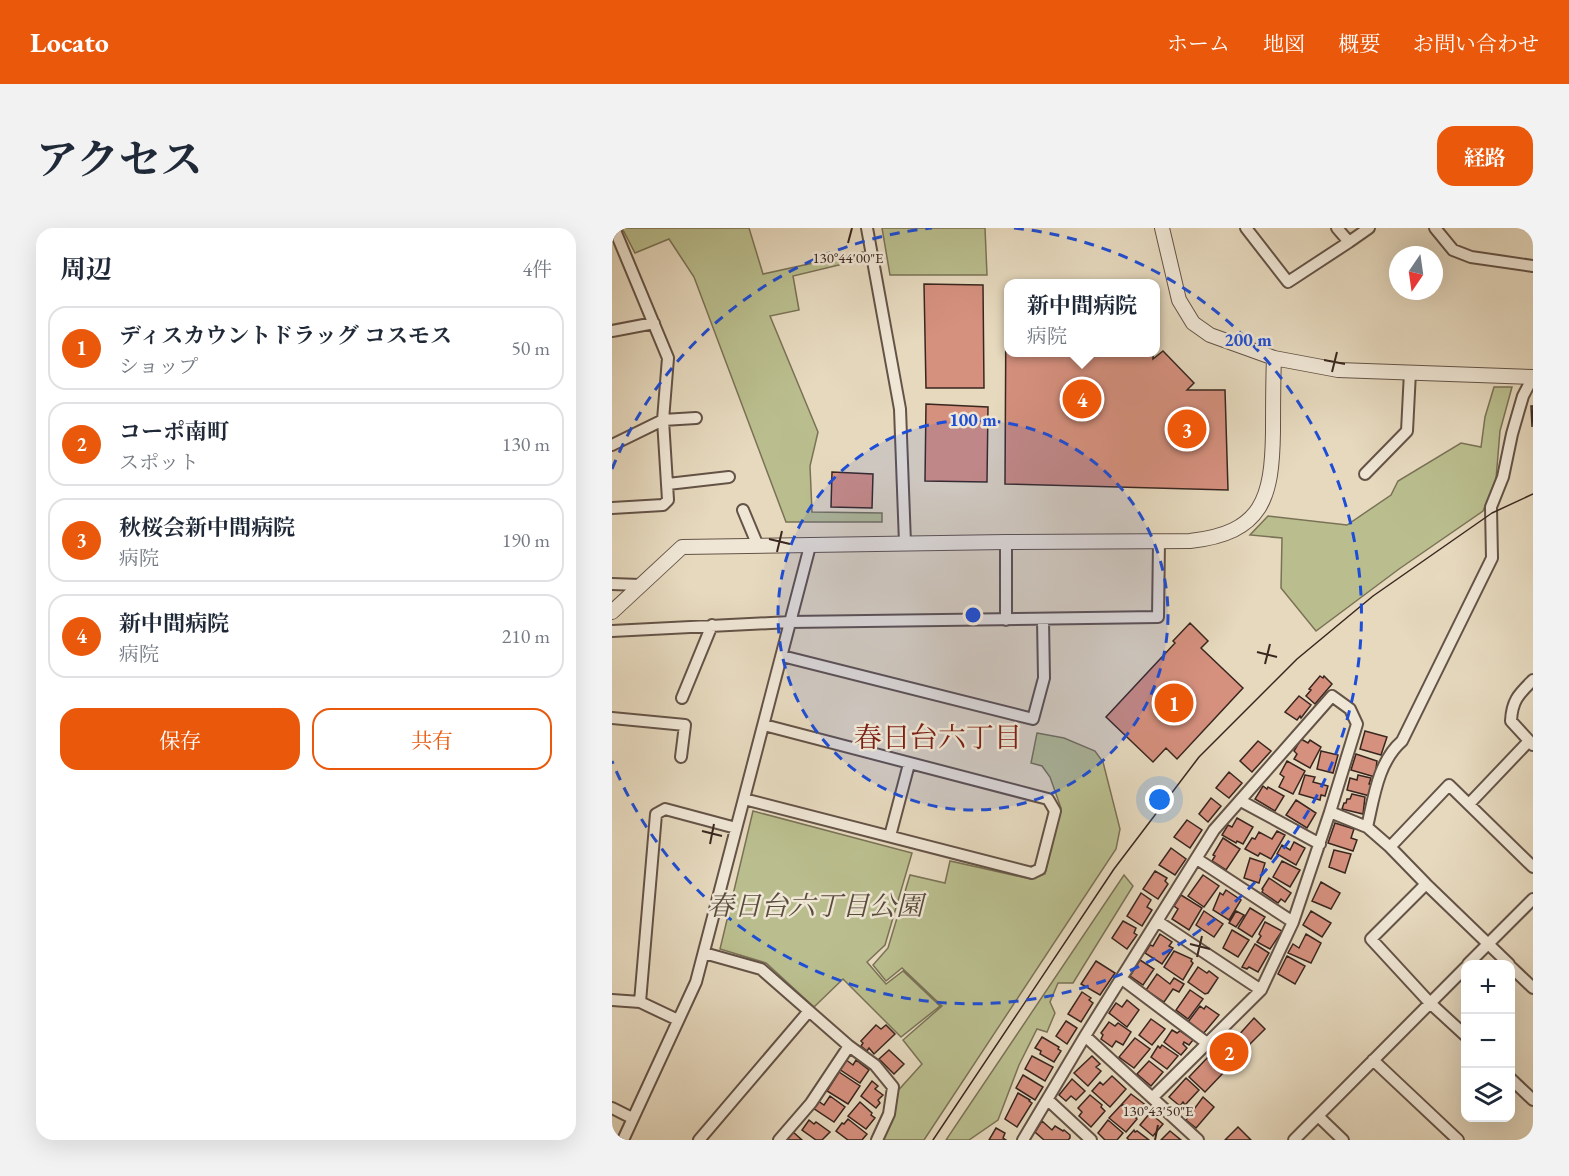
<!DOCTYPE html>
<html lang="ja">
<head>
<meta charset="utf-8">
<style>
	body { margin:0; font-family:"EB Garamond","Noto Serif JP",serif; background:#f2f2f3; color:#1f2937 }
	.controls { position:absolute; right:18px; bottom:18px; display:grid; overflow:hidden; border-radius:12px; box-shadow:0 6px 24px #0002 }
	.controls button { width:54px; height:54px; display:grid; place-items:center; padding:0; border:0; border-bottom:2px solid #e0e1e3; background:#fff; color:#1f2937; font:30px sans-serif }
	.compass { position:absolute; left:777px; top:18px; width:54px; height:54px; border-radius:50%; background:#fff; box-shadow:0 6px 24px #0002; rotate:193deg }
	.you { position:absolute; left:548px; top:572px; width:21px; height:21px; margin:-15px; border:4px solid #fff; border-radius:50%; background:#1a73e8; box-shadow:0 0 0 9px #1a73e833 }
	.badge { display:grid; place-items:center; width:39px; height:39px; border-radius:50%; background:#ea580c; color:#fff; font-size:20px; font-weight:700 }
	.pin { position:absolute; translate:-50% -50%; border:3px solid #fff; box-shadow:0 2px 6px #0006 }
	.popup { position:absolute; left:392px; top:51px; width:156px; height:78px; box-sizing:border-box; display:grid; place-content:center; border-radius:12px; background:#fff; filter:drop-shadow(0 2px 4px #0005); font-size:20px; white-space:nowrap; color:#747a83 }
	.popup b { font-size:22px; color:#1f2937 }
	.popup::after { content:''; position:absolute; left:50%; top:100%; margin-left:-12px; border:12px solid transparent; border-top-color:#fff }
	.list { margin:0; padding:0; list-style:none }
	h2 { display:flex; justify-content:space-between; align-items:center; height:78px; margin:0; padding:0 24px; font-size:26px }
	h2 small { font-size:20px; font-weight:400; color:#747a83 }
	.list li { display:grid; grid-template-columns:39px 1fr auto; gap:18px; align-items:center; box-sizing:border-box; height:84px; margin:0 12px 12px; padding:0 12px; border:2px solid #e0e1e3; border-radius:18px }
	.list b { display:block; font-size:22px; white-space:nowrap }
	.list p { margin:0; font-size:20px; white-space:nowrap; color:#747a83 }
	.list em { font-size:20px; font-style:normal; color:#747a83 }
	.actions { display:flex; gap:12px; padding:18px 24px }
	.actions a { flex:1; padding:14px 0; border:2px solid #ea580c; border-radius:18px; text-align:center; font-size:21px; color:#ea580c }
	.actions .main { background:#ea580c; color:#fff }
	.icon { flex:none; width:33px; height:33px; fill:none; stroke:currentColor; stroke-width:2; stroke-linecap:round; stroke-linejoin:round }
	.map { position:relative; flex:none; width:921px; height:912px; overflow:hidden; border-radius:18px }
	header { display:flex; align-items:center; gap:36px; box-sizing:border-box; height:84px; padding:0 30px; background:#ea580c; color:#fff }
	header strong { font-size:28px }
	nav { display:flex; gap:33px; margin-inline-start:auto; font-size:21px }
	.intro { display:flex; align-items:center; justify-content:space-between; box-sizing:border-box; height:144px; padding:0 36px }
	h1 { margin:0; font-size:42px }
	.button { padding:15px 27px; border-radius:18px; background:#ea580c; color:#fff; font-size:21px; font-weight:700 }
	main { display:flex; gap:36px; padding:0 36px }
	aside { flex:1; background:#fff; border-radius:18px; box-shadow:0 6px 24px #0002 }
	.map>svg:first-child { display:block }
</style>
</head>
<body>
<header>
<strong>Locato</strong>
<nav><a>ホーム</a><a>地図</a><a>概要</a><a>お問い合わせ</a></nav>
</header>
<div class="intro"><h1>アクセス</h1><a class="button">経路</a></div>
<main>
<aside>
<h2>周辺<small>4件</small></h2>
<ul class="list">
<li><span class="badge">1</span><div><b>ディスカウントドラッグ コスモス</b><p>ショップ</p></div><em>50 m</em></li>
<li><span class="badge">2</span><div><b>コーポ南町</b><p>スポット</p></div><em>130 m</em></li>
<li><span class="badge">3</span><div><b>秋桜会新中間病院</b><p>病院</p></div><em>190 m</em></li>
<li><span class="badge">4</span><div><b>新中間病院</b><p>病院</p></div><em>210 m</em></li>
</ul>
<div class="actions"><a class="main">保存</a><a>共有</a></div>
</aside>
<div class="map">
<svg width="921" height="912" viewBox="0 0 921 912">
	<rect width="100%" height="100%" fill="#e6d9be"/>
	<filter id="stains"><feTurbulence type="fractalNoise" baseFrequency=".00333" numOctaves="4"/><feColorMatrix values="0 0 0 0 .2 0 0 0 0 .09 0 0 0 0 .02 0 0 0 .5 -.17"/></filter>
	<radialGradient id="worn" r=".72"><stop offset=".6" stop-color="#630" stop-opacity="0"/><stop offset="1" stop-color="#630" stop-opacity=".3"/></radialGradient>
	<path fill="#babe8e" stroke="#7a7256" stroke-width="1.5" d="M10 0H137L151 46 251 24 252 31 181 48 187 82 158 88 206 204 198 238 200 284 270 285V294H174L82 49 57 11 23 25Z
		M270 0H373L375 47H278Z
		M882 159H900L888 203 884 251 871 283 787 341 704 403 669 360 670 310 638 307 656 288 735 297 779 267 786 253 849 215 869 219 873 189Z
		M425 505 452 510 483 523 491 534 508 601 504 621 312 912H269L283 866 310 836 291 812 330 778 290 740 274 753 261 737 276 720 298 647 333 655 338 633 419 651 433 646 449 580 438 549 430 538 419 535Z
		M141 583 300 625 273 717 255 734 274 756 291 743 328 778 289 809 231 751 202 779 154 735 108 721Z
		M512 647 521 658 461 755H446L438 774 443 785 435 804 425 801 407 837 386 892 357 912H334Z"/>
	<path fill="#d5907e" stroke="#39261f" stroke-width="1.5" d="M312 56 371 57 372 160H314Z
		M396 71V124H541V131L551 123 582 155 575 162H613L616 262 393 256 394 72Z
		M314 176 376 179 375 254 313 253Z
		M919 178H921L920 199Z
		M220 244 261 246 260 280 219 279Z
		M578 395 596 413 589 420 631 460 565 531 554 520 541 534 494 489 563 415 561 413Z
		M708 448 711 450 712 448 720 456 703 476 694 468 699 462 697 461Z
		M687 468 699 477 689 490 688 488 685 492 673 484Z
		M753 503 775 509 769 527 748 521Z
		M689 511 696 515 698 512 709 519 698 540 682 531 685 526 682 523Z
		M646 513 659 523 640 544 628 533Z
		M709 523 726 527 721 545 705 541Z
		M744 526 765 533 763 549 739 542Z
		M675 533 693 543 681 566 667 559 672 549 668 546Z
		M617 544 630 555 617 570 604 560Z
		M693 547 703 549 701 554 716 558 713 568 709 567 708 572 687 566Z
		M746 547 759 550 757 556 762 557 758 568 735 562 738 550 745 552Z
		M651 558 655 561 656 559 672 568 663 583 643 571Z
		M740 566 753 569 751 586 730 581 732 575H734L735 571H738Z
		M599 570 609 578 596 594 587 586Z
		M684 572 704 585 695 600 674 587Z
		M625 590 641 599 631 616 625 613 624 615 610 607 616 597 620 599Z
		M575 592 590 602 578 620 562 609Z
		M723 595 742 601 739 610 745 612 741 623 716 615Z
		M665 603 673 607 659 631 648 625 646 628 633 621 640 610 643 611 647 604 660 611Z
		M611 610 628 621 614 642 600 633 603 628 601 627Z
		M682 614 693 620 684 637 665 626 670 617 678 622Z
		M559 620 574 631 563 647 547 637Z
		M722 622 739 626 733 645 717 639Z
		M638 630 653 635 647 655 632 650Z
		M670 633 688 642 678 659 661 649Z
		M543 643 555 650 553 653 556 656 546 671 531 661Z
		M591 647 607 658 592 679 576 668Z
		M657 650 679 665 673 674 669 671 666 675 650 664 651 662 650 661Z
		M709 654 728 665 719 681 700 673Z
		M614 662 629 672 617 692 601 682 608 665 611 667Z
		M529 665 539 672 535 679 540 682 530 698 515 688Z
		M569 667 590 680 577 702 560 691 566 681 562 678Z
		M638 680 653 689 640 709 626 700Z
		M592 683 611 696 602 709 584 697Z
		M624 683 632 687 624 699 617 695Z
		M699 683 719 695 710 709 691 697Z
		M511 693 524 700 522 705 525 707 515 721 500 710Z
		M653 694 670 703 658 721 645 714 649 708 647 706Z
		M620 702 637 712 626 729 611 720Z
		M548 706 560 714 557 718 561 720 550 736 533 725 538 717 541 718Z
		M694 706 709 715 699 735 676 725 681 716 687 720Z
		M643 716 657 725 646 744 637 739 635 741 630 739Z
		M562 723 580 731 579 733 581 735 571 752 552 739Z
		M675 728 693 738 683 756 666 746Z
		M528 732 542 741 531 757 518 748Z
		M484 733 503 745 488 767 469 756Z
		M586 739 595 745 597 743 606 750 596 765 593 766 576 754Z
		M545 746 558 756 562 750 572 756 567 764 561 761 552 774 534 762Z
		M578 762 591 771 576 791 564 782Z
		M470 764 479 770 477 772 481 775 469 794 456 786Z
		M515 772 527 782 515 799 497 785 504 775 510 779Z
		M588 778 592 781 594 778 607 787 591 806 576 794Z
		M642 790 653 801 635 819 625 809Z
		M539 791 553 801 540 817 527 807Z
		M454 793 465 800 455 816 444 808Z
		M497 794 503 798 506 795 519 804 511 817 504 813 500 819 489 811 491 807 489 805Z
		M264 797 269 801 274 797 283 806 262 826 257 820 255 823 249 818 251 815 249 813Z
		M560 802 565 805 568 803 581 812 577 817 572 814 571 816 575 820 569 827 552 814Z
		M617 806 634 822 616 841 599 826 605 819 607 821Z
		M430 809 447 819 446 821 449 823 442 834 428 826 429 823 423 820Z
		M523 810 538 821 522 840 507 829Z
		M550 817 566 828 555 841 539 829 546 818 548 820Z
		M277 822 292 836 282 846 267 831Z
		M420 828 441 839 433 853 413 841Z
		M480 828 488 836 484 839 489 843 476 858 462 845Z
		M597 828 613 843 593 864 577 849Z
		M233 831 241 837 244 832 257 842 248 855 227 841Z
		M537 833 551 844 539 858 525 846Z
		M227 844 248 858 236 876 215 863Z
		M411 847 431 859 423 872 404 860Z
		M500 848 514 861 498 879 480 863 488 854 491 857Z
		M574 850 587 862 573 877 571 874 568 878 557 869Z
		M460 851 473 863 464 872 459 868 454 873 447 867Z
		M260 853 266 858 263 861 271 867 266 872 268 875 264 880 249 868Z
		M406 865 418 872 417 873 420 875 405 899 393 891Z
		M519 866 535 878 525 889 510 876Z
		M478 867 490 877 489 879 493 883 479 899 467 888 470 884 466 880Z
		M218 868 233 879 222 894 201 880 206 873 212 877Z
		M591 869 602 879 584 900 574 892Z
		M248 874 260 885 259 887 263 890 254 901 236 888Z
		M509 877 525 891 514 904 497 890Z
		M538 885 551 896 541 908 528 897Z
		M236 891 255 906 250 912H236L224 903 230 895 232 896Z
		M197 892 202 896 204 894 218 904 210 912H204L190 902Z
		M496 892 511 905 505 912H493L486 905Z
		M430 893 440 902 443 898 451 903 452 902 458 907V910L456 912H432L423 904Z
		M626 899 639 912H613Z
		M384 900 393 905 391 910 394 912H377Z
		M522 902 523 904 525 903 537 912H517L515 910Z
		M180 903 190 912H171Z
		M558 903 569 912H549Z"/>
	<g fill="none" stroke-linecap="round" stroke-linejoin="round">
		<g stroke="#645347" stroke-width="14">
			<path id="minor" d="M255 0 288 181 293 315
				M634 0 676 54 737 14
				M725 0 737 14 757 0
				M823 0 841 22 859 29 921 38
				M0 103 42 95
				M0 217 51 192 84 190
				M753 246 795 203 798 144
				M56 256 117 249
				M0 280 51 277 56 272 51 192 56 130 2 0
				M131 282 146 318
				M394 314V392
				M0 356 28 357
				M0 403 178 394 546 389 547 313
				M170 428 421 491 432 450 431 392
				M70 470 100 397
				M0 490 73 497 69 529
				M921 517 899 493C900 472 907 466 921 452
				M132 571 420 645 428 641 443 583 436 571 152 497
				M629 573 708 616
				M858 575 917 513
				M718 584 755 599 778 619 814 656 897 736
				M755 599C762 569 766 534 790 513L880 330 879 279 891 249 900 206 911 168 921 149
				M278 608 297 536
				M778 619 837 557 921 639
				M585 631 681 694
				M814 656 759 711 818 775 854 808
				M545 693 649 762
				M92 725 149 741 237 818 263 837 281 859 277 886 265 912
				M856 736 921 671
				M898 738 921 760
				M510 751 595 815
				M0 772 28 774 66 792
				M28 774 44 586 53 581 124 600
				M473 808 586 912
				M761 832 846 912
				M898 850 921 872
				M436 872 479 912
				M0 880 20 890
				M706 888 731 912
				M11 912 84 754 198 318
				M87 912 197 783
				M167 912 199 875 237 818
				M411 912 473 808 602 602 720 468 738 481 745 496 718 584 681 694 649 762 541 869
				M682 912 854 739"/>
		</g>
		<g stroke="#645347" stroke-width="16">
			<path id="tertiary" d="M550 0 567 72 581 95 598 107 662 130 726 142 921 149
				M0 384 70 319 394 314 578 313C651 305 660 270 661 204 661 180 661 155 662 130"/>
		</g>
		<use href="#minor" stroke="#efe6d5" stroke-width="10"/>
		<use href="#tertiary" stroke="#efe6d5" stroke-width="14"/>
		<path stroke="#39261f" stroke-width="1.5" d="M321 912 502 641 587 529 685 431 761 368 880 285 921 266"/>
	</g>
	<path fill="none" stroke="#39261f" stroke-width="2" d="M236 15 240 0M712 132 733 136M720 144 725 124M157 311 178 316M165 324 170 303M645 424 665 429M653 436 658 416M90 603 110 608M98 616 102 596M578 716 598 721M585 729 590 708M543 912 546 897"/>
	<circle cx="361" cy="387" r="195" fill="#1d4ed8" fill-opacity=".12"/>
	<g fill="none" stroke="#1d4ed8" stroke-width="3" stroke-dasharray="10 8">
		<circle cx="361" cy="387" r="195"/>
		<path d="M0 241A389 389 0 0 1 320 0M402 0A389 389 0 1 1 0 533"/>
	</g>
	<g text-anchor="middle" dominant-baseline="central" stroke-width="5" stroke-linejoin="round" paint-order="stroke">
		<g font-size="27" font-style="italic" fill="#594c3b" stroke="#efe6d5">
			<text x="203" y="677">春日台六丁目公園</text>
		</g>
		<g font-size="28" fill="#7a1f14" stroke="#efe6d5">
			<text x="326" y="509">春日台六丁目</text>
		</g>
	</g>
	<g font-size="15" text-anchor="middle" fill="#39261f" stroke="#efe6d5" stroke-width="5" stroke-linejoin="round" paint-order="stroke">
		<text x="236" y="35">130°44'00"E</text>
		<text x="546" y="888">130°43'50"E</text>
	</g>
	<circle cx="361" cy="387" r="9" fill="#1d4ed8" stroke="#efe6d5" stroke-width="3"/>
	<g font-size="18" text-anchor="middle" font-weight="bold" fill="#1d4ed8" stroke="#efe6d5" stroke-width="5" stroke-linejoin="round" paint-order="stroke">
		<text x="636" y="118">200 m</text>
		<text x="361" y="198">100 m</text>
	</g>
	<rect width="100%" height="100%" filter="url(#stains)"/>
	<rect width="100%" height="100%" fill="url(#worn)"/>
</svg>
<div class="controls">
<button>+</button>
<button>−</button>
<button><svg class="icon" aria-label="layers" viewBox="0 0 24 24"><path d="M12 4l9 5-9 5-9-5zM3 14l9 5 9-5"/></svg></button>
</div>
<svg class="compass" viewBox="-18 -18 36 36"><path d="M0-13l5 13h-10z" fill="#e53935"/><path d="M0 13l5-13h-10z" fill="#747a83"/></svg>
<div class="you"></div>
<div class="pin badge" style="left:562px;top:475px">1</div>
<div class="pin badge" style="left:617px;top:824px">2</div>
<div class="pin badge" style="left:575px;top:201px">3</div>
<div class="pin badge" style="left:470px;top:171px">4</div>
<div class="popup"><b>新中間病院</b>病院</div>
</div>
</main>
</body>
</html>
